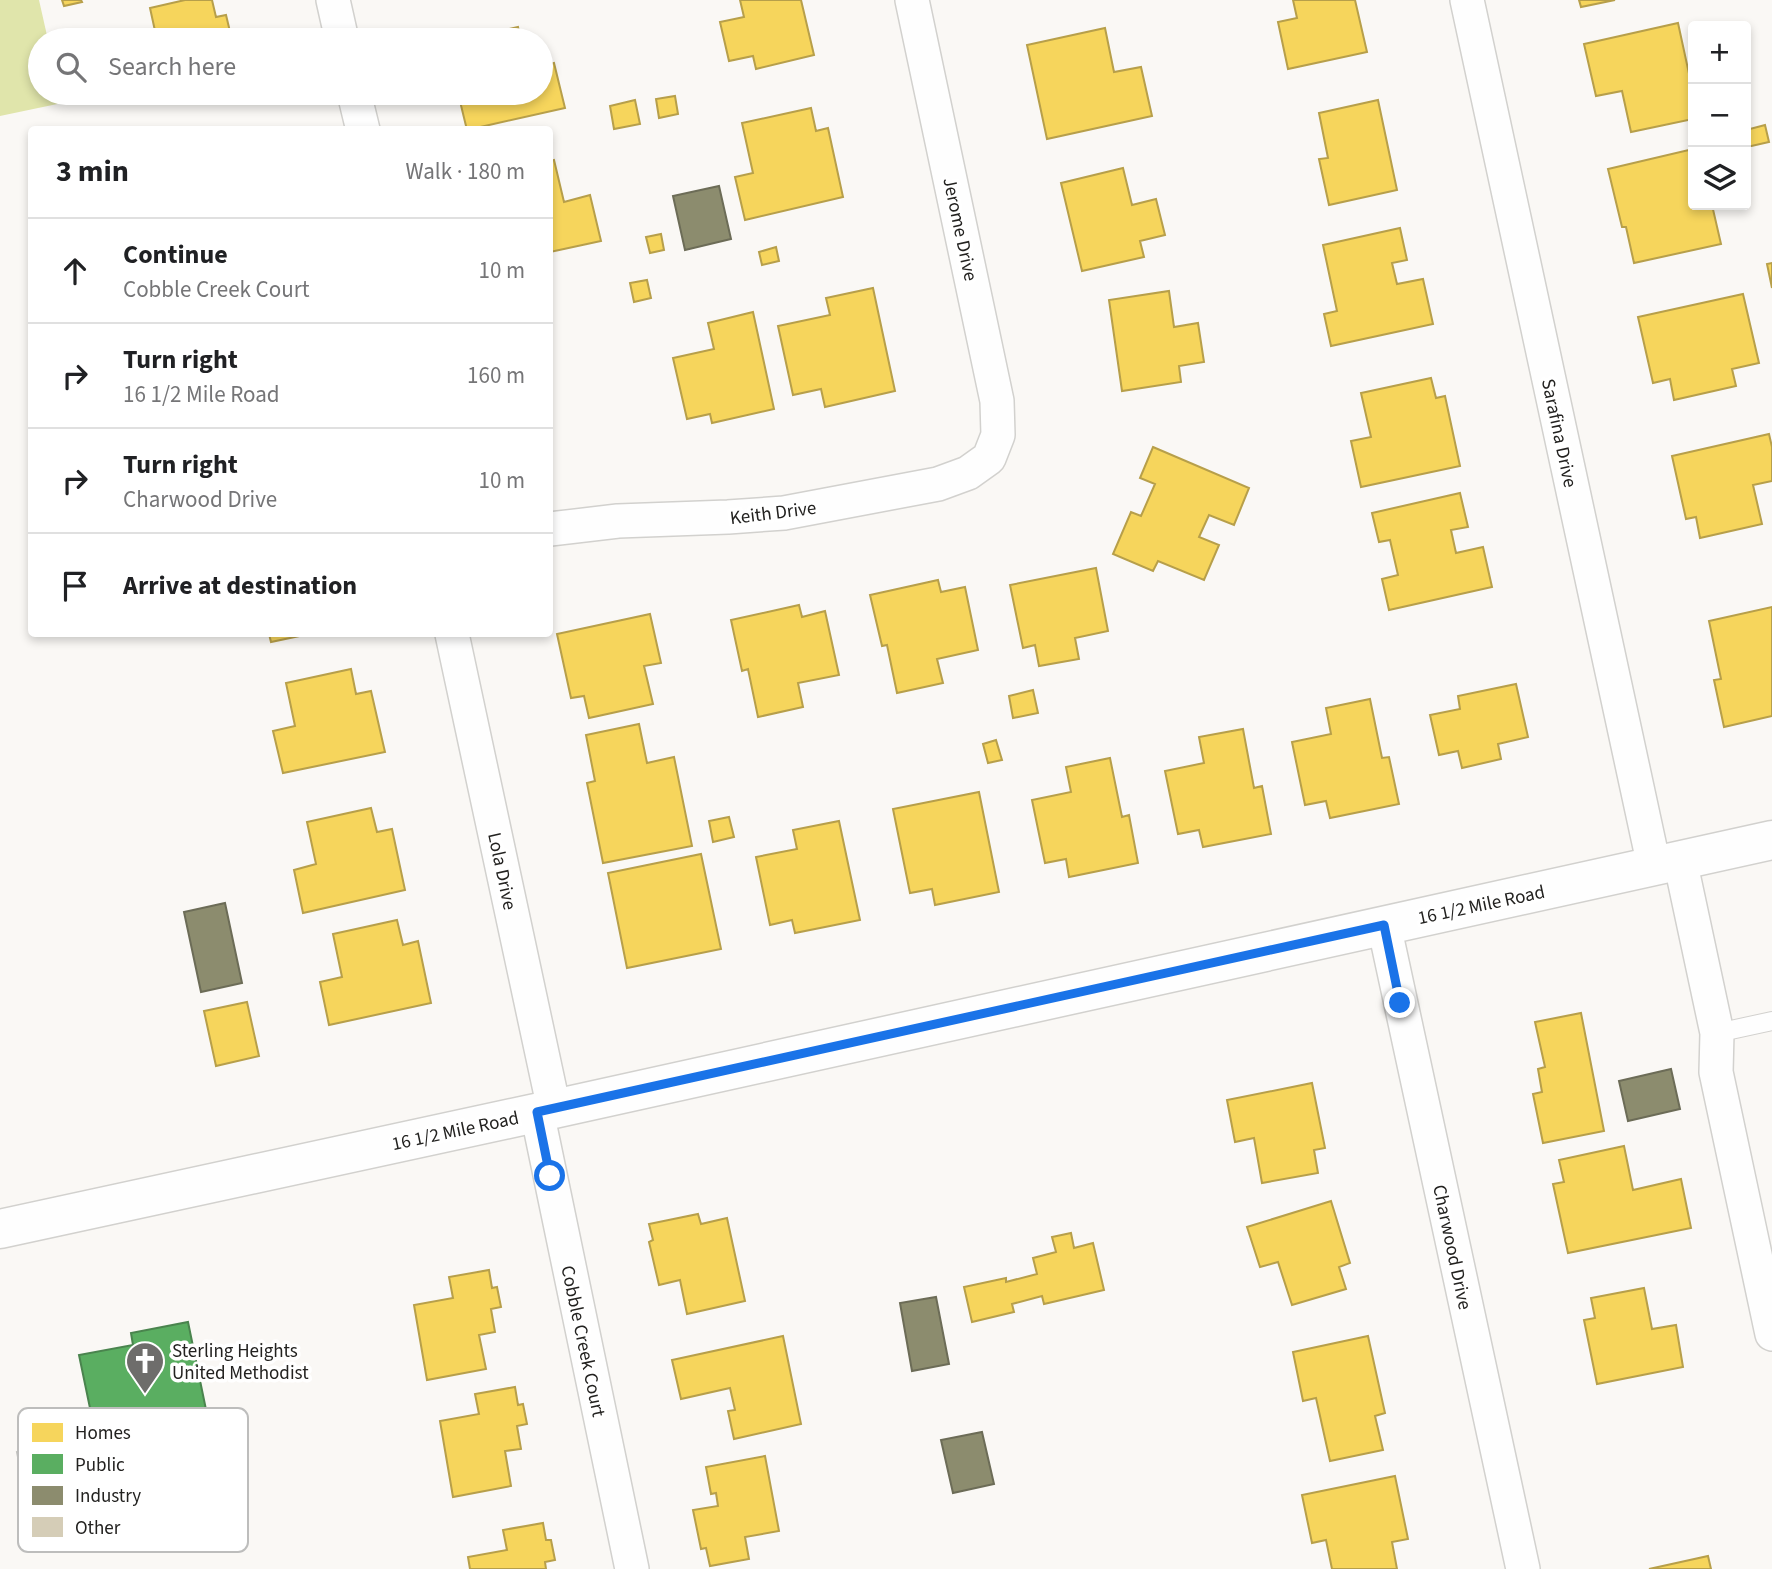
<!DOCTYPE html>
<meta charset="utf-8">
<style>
body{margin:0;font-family:"Source Sans 3",sans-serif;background:#f2f2f2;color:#202124}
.controls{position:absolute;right:21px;top:21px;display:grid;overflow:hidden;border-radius:7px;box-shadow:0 4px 10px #0003}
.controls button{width:63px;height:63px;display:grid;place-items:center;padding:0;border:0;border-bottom:2px solid #e0e0e0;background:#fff;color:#202124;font:35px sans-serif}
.stop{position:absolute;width:21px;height:21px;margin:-16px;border:5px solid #1a73e8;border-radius:50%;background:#fff}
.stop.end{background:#1a73e8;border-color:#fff;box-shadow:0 2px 7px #0008}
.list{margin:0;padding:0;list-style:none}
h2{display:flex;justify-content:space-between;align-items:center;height:91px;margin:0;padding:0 28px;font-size:30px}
h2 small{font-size:23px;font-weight:400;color:#757577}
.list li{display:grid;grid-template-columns:46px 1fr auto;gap:21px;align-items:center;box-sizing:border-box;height:105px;padding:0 28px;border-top:2px solid #e0e0e0}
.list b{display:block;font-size:26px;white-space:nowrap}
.list p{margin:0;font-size:23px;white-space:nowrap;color:#757577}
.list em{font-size:23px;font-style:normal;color:#757577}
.icon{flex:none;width:38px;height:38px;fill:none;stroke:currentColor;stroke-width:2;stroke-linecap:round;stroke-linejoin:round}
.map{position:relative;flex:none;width:1772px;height:1569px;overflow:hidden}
.search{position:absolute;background:#fff;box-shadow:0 4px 10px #0003;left:28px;top:28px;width:525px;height:77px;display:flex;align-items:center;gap:18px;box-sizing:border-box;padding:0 24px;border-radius:38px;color:#757577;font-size:26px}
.panel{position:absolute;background:#fff;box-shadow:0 4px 10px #0003;left:28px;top:126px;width:525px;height:511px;border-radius:7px}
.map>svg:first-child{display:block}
.green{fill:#e0e5ab}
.homes{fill:#f6d55c;stroke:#b79f4a;stroke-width:2}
.public{fill:#5aae61;stroke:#4a844e;stroke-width:2}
.industry{fill:#8c8c6e;stroke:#6c6c57;stroke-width:2}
.building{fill:#d5cdb7;stroke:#c2c2bf;stroke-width:2}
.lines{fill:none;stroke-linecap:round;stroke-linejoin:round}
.service-casing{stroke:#d2d1ce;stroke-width:20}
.minor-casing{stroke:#d2d1ce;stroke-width:36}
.tertiary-casing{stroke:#d2d1ce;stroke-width:41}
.service{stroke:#fefefe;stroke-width:18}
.minor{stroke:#fefefe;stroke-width:33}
.tertiary{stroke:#fefefe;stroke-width:38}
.route{stroke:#1a73e8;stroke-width:9}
.labels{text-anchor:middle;stroke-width:7;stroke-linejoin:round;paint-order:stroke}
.street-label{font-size:19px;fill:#232220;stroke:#fff}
.poi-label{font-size:19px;fill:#232220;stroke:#fff;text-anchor:start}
.key{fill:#fff;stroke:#bdbdbc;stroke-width:2}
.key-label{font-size:19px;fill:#232220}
</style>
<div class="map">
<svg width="1772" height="1569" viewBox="0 0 1772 1569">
<rect width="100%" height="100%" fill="#faf8f5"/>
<path class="green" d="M0,0H39L48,40H40V93H60L62,103L0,116Z"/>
<path class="homes" d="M62,0H81L82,2L64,6Z
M185,0H212L216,17L226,15L232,40H157L150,8Z
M740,0H801L814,55L756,69L753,56L729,61L720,22L744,17Z
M1293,0H1355L1367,52L1288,69L1278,22L1297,18Z
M1579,0H1615L1581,7Z
M1678,23L1693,92V119L1631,132L1622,91L1596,96L1584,44Z
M518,27L521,40H462Z
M1105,28L1114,72L1141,67L1152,116L1047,139L1027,45Z
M554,63L565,108L467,130L458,93H541V66Z
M142,93H174L144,100Z
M675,96L678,114L659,118L656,99Z
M635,100L640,124L614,129L610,106Z
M1378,100L1397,190L1329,205L1319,159L1328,158L1319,113Z
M811,108L816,131L828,128L843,197L745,220L735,177L753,173L742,123Z
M1765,125L1769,142L1747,147L1746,130Z
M1693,149V205H1712L1721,244L1634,263L1626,227H1622L1608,169Z
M554,160L564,202L590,195L601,241L550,252V161Z
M1123,168L1132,205L1156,199L1165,235L1140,241L1144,257L1082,271L1061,183Z
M1400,228L1407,260L1392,263L1397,284L1423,279L1433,324L1331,346L1324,314L1337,311L1323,245Z
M661,234L664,250L650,253L646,237Z
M776,247L779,261L762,265L759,252Z
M1772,263V288L1767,264Z
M647,280L651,298L634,302L630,283Z
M873,288L895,391L825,407L821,389L793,395L778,326L830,315L826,298Z
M1169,291L1174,327L1198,323L1204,362L1179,366L1181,382L1122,391L1109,300Z
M1743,294L1759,363L1732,369L1736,386L1674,400L1670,379L1653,383L1638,317Z
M753,312L774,409L712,423L710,414L687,419L673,358L714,349L708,323Z
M1431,378L1436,398L1445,396L1460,466L1361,487L1351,441L1371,437L1361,393Z
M1769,434L1772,447V481L1753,485L1762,524L1700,538L1696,517L1686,519L1672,456Z
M1153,447L1249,488L1234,525L1209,515L1199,537L1219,545L1204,580L1158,561L1153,571L1113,554L1131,512L1141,516L1155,484L1140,478Z
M1460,493L1468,527L1451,530L1456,553L1483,547L1492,587L1389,610L1382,579L1398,575L1390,540L1379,542L1372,513Z
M1096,568L1108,631L1075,638L1079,659L1039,666L1035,645L1023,648L1010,585Z
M938,580L941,592L965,587L978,650L937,659L943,683L897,693L887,645L882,646L870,595Z
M799,605L802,617L825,611L839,675L798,683L803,707L758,717L748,669L742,671L731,620Z
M1772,607V716L1724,727L1714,680L1721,679L1709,621Z
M650,614L661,663L644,666L653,704L589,718L584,696L571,698L557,634Z
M269,634H309L271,642Z
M351,669L356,694L371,691L385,752L283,773L273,731L295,726L286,683Z
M1516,684L1528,737L1498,744L1501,759L1462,768L1458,751L1439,755L1430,715L1460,709L1458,696Z
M1033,690L1038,713L1013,718L1009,696Z
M1370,699L1382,758L1389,757L1399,804L1330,818L1326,801L1305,805L1292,742L1331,734L1326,708Z
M639,724L647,763L674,757L692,846L603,863L587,783L595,781L586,735Z
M1243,729L1254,788L1262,786L1271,834L1203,847L1199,830L1178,834L1165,771L1204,763L1199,737Z
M996,740L1002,760L988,763L983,744Z
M1110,758L1122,817L1129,815L1138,863L1069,877L1066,859L1045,863L1032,800L1071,792L1066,767Z
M979,792L999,892L935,905L932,889L910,893L893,809Z
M371,808L377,832L392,829L405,890L303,913L294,870L316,864L307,822Z
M729,817L734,837L713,842L709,821Z
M839,821L860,920L795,933L792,920L770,925L756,857L797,849L793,830Z
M701,854L721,949L627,968L608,873Z
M397,920L403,945L418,941L431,1003L329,1025L320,982L342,977L333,934Z
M247,1002L259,1056L216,1066L204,1011Z
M1581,1013L1604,1131L1543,1143L1533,1094L1542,1092L1538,1069L1545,1067L1535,1022Z
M1312,1083L1325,1148L1314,1150L1318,1173L1262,1183L1254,1138L1235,1142L1227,1100Z
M1624,1146L1633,1190L1681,1179L1691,1228L1568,1253L1553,1184L1564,1182L1559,1160Z
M1331,1201L1350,1263L1339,1267L1346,1289L1292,1305L1278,1262L1260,1267L1247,1227Z
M698,1214L701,1224L727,1218L745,1301L687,1314L680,1280L659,1285L649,1242L653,1240L649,1224Z
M1071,1233L1074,1248L1093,1243L1104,1290L1044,1304L1042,1296L1012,1304L1014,1312L972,1322L964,1287L1006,1278V1282L1037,1274L1033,1258L1056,1252L1052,1237Z
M489,1270L492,1288L497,1287L501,1307L491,1309L495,1332L479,1335L486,1369L427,1380L414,1305L453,1298L449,1277Z
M1644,1288L1652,1329L1676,1325L1683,1367L1597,1384L1584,1320L1595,1318L1591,1298Z
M783,1336L801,1424L734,1439L728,1411L735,1410L730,1388L681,1399L672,1360Z
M1368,1336L1385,1413L1375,1416L1383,1450L1330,1461L1316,1398L1303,1401L1293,1352Z
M515,1387L518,1405L523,1404L527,1424L517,1426L521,1449L505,1451L511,1486L453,1497L440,1421L479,1414L475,1394Z
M765,1456L779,1531L745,1537L749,1559L710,1566L706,1548L701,1549L693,1510L718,1506L716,1493L711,1494L706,1467Z
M1395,1476L1408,1539L1392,1542L1397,1569H1332L1326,1540L1312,1543L1302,1495Z
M543,1523L546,1540H551L555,1560L545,1562L546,1569H470L468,1557L507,1550L503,1530Z
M1708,1556L1711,1569H1649Z"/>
<path class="public" d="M188,1322L211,1434L143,1448L158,1527L106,1538L94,1478L83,1481L75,1441L96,1437L79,1355L133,1345L131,1333Z"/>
<path class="industry" d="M719,186L731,239L685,250L673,196Z
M225,903L242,983L201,992L184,912Z
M1671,1069L1680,1109L1628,1121L1619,1081Z
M936,1297L949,1364L912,1371L900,1303Z
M982,1432L994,1484L953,1493L941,1440Z"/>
<path class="building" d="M75,1441L83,1481L25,1492L17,1452Z"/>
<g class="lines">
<defs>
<path id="service" d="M1717,1033L1772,1021"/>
<path id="minor" d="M333,0L342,40
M1467,0L1654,866
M354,93L363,130
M550,529L618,521L728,517L784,513L938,484L968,473L989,458L998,435L997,401L912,0
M452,634L554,1109
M1680,860L1717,1033L1716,1072L1772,1334
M1384,925L1523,1569
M537,1112L632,1569"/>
<path id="tertiary" d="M0,1229L554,1109L1772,840"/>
</defs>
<use href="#service" class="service-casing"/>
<use href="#minor" class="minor-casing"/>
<use href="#tertiary" class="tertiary-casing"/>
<use href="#service" class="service"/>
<use href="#minor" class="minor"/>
<use href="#tertiary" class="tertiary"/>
</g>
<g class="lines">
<path class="route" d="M550,1176L537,1112L1384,925L1400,1003"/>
</g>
<defs>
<symbol id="church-pin" viewBox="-11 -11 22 30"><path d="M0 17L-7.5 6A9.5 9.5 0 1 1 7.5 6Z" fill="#6e6d6b" stroke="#fff"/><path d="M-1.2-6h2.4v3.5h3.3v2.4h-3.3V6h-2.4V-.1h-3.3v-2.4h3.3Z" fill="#fff"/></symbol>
</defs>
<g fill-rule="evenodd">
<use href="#church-pin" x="123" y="1339" width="44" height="60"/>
</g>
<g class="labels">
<g class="street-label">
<text transform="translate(961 229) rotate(78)" y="7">Jerome Drive</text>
<text transform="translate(1560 433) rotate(78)" y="7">Sarafina Drive</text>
<text transform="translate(773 512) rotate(-7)" y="7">Keith Drive</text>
<text transform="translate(503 871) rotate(78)" y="7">Lola Drive</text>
<text transform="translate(1481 904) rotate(-12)" y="7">16 1/2 Mile Road</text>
<text transform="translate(455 1130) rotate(-12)" y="7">16 1/2 Mile Road</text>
<text transform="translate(1453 1247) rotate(78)" y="7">Charwood Drive</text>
<text transform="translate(584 1341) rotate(78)" y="7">Cobble Creek Court</text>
</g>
<g class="poi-label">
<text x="172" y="1357">Sterling Heights<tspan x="172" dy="22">United Methodist</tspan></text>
</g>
</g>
<rect x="18" y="1408" width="230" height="144" rx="10" class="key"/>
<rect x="32" y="1423" width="31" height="19" fill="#f6d55c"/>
<rect x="32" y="1454" width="31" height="20" fill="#5aae61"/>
<rect x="32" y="1486" width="31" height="19" fill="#8c8c6e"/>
<rect x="32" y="1517" width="31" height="20" fill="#d5cdb7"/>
<g class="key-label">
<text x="75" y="1439">Homes</text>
<text x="75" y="1471">Public</text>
<text x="75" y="1502">Industry</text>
<text x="75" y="1534">Other</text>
</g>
</svg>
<div class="controls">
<button>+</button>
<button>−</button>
<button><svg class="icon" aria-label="layers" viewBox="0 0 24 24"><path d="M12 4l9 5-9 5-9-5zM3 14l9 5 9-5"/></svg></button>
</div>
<div class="stop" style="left:550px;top:1176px"></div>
<div class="stop end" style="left:1400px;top:1003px"></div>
<div class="search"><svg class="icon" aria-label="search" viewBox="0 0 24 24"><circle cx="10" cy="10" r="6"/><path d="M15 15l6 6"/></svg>Search here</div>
<section class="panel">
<h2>3 min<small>Walk · 180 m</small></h2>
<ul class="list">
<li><svg class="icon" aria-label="ahead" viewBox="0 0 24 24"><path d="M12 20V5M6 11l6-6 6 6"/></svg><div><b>Continue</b><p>Cobble Creek Court</p></div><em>10 m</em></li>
<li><svg class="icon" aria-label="right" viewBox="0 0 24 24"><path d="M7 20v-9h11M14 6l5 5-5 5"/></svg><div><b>Turn right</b><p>16 1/2 Mile Road</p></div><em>160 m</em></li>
<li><svg class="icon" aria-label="right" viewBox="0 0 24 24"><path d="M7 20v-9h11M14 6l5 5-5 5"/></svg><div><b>Turn right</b><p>Charwood Drive</p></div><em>10 m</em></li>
<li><svg class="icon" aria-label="arrive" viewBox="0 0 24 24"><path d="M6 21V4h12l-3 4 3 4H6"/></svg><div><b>Arrive at destination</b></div></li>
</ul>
</section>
</div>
